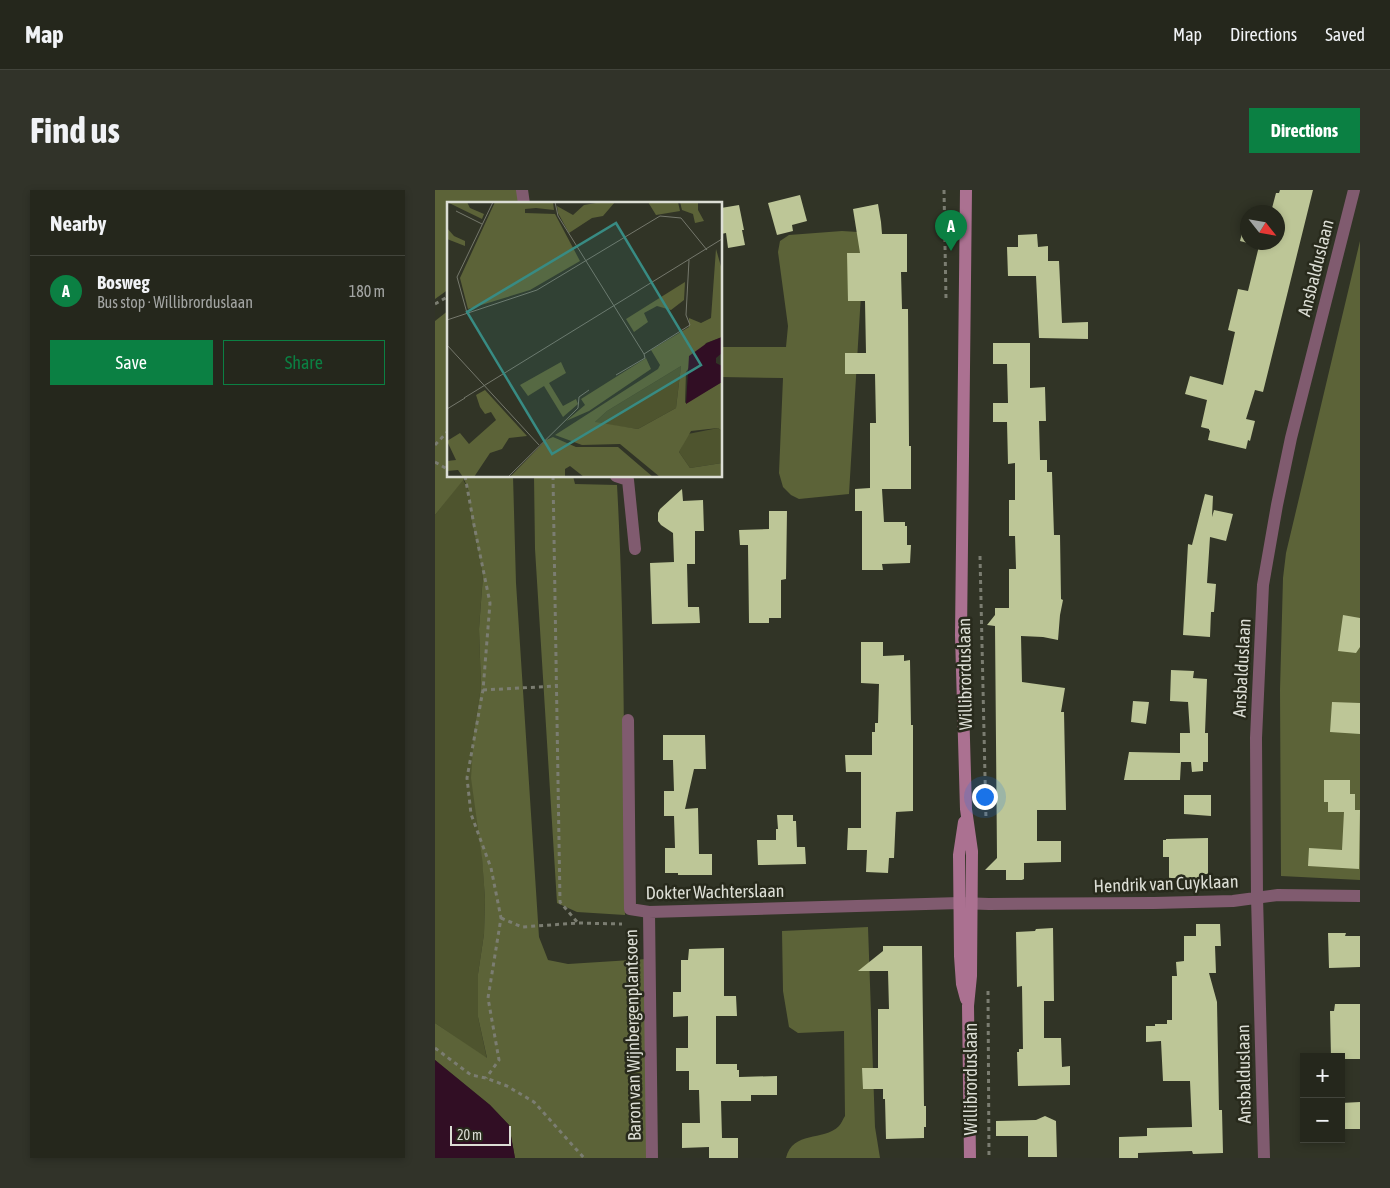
<!DOCTYPE html>
<meta charset="utf-8">
<style>
body{margin:0;font-family:"Asap Condensed",sans-serif;background:#313329;color:#f1f3f6}
.controls{position:absolute;right:15px;bottom:15px;display:grid;overflow:hidden;border-radius:0px;box-shadow:0 2px 8px #0003}
.controls button{width:45px;height:45px;display:grid;place-items:center;padding:0;border:0;border-bottom:1px solid #42443b;background:#25271c;color:#f1f3f6;font:25px sans-serif}
.compass{position:absolute;left:805px;top:15px;width:45px;height:45px;border-radius:50%;background:#25271c;box-shadow:0 2px 8px #0003;rotate:121deg}
.scale{position:absolute;left:15px;bottom:12px;width:61px;box-sizing:border-box;padding-left:5px;border:2px solid #dcded5;border-top:0;font-size:14px;line-height:18px;white-space:nowrap;color:#dcded5;-webkit-text-stroke:4px #282a1c;paint-order:stroke}
.you{position:absolute;left:549px;top:606px;width:18px;height:18px;margin:-12px;border:4px solid #fff;border-radius:50%;background:#1a73e8;box-shadow:0 0 0 8px #1a73e833}
.badge{display:grid;place-items:center;width:32px;height:32px;border-radius:50%;background:#0b8043;color:#fff;font-size:16px;font-weight:700}
.pin{position:absolute;translate:-50% -41px;filter:drop-shadow(0 1px 2px #0008)}
.pin::after{content:'';position:absolute;top:26px;width:18px;height:15px;background:inherit;clip-path:polygon(0 0,100% 0,50% 100%)}
.list{margin:0;padding:0;list-style:none}
h2{display:flex;justify-content:space-between;align-items:center;height:65px;margin:0;padding:0 20px;font-size:21px}
h2 small{font-size:16px;font-weight:400;color:#a3a5a3}
.list li{display:grid;grid-template-columns:32px 1fr auto;gap:15px;align-items:center;box-sizing:border-box;height:70px;padding:0 20px;border-top:1px solid #42443b}
.list b{display:block;font-size:19px;white-space:nowrap}
.list p{margin:0;font-size:16px;white-space:nowrap;color:#a3a5a3}
.list em{font-size:16px;font-style:normal;color:#a3a5a3}
.actions{display:flex;gap:10px;padding:15px 20px}
.actions a{flex:1;padding:11px 0;border:1px solid #0b8043;border-radius:0px;text-align:center;font-size:18px;color:#0b8043}
.actions .main{background:#0b8043;color:#fff}
.map{position:relative;flex:none;width:925px;height:968px;overflow:hidden;border-radius:0px}
header{display:flex;align-items:center;gap:30px;box-sizing:border-box;height:70px;padding:0 25px;background:#25271c;border-bottom:1px solid #42443b}
header strong{font-size:24px}
nav{display:flex;gap:28px;margin-inline-start:auto;font-size:18px}
.intro{display:flex;align-items:center;justify-content:space-between;box-sizing:border-box;height:120px;padding:0 30px}
h1{margin:0;font-size:35px}
.button{padding:12px 22px;border-radius:0px;background:#0b8043;color:#fff;font-size:18px;font-weight:700}
main{display:flex;gap:30px;padding:0 30px}
aside{flex:1;background:#25271c;border-radius:0px;box-shadow:0 2px 8px #0003}
.map>svg:first-child{display:block}
.green{fill:#4e542e}
.forest{fill:#5c6338}
.water{fill:#310e24}
.building{fill:#bdc697}
.lines{fill:none;stroke-linecap:round;stroke-linejoin:round}
.path{stroke:#7b7d71;stroke-width:3;stroke-dasharray:4 4;stroke-linecap:butt}
.minor{stroke:#805b6f;stroke-width:12}
.secondary{stroke:#ab7191;stroke-width:12}
.labels{text-anchor:middle;stroke-width:5;stroke-linejoin:round;paint-order:stroke}
.street-label{font-size:18px;fill:#dcded5;stroke:#282a1c}
.inset-road{fill:none;stroke:#75786c;stroke-width:1}
.view{fill:#388b83;fill-opacity:0.15;stroke:#388b83;stroke-width:2.5}
.inset-edge{fill:none;stroke:#dcded5;stroke-width:2.5}
</style>
<header>
<strong>Map</strong>
<nav><a>Map</a><a>Directions</a><a>Saved</a></nav>
</header>
<div class="intro"><h1>Find us</h1><a class="button">Directions</a></div>
<main>
<aside>
<h2>Nearby<small></small></h2>
<ul class="list">
<li><span class="badge">A</span><div><b>Bosweg</b><p>Bus stop · Willibrorduslaan</p></div><em>180 m</em></li>
</ul>
<div class="actions"><a class="main">Save</a><a>Share</a></div>
</aside>
<div class="map">
<svg width="925" height="968" viewBox="0 0 925 968">
<rect width="100%" height="100%" fill="#313426"/>
<path class="green" d="M28,289L34,302L36,328L48,385L44,439L46,497L39,542L50,709L49,744L43,784V827L52,869L0,833V325Z"/>
<path class="forest" d="M0,0H82L85,14H14V99L0,109Z
M407,41L423,42L429,54L414,304L364,309L356,305L348,297L344,283L348,188L286,187V157H351L353,136L343,62L345,51L354,45Z
M925,51V690L846,686L845,500L848,388L851,363Z
M14,120V286H78L81,393L104,747L113,770L133,774L212,769L213,968H80L74,935L55,915L0,870V833L52,868L43,827V784L49,744L50,709L47,668L36,588L39,542L46,497L44,439L48,385L36,328L34,302L29,289L0,325V131Z
M99,286H138L140,294L182,295C190,438 189,582 190,725L142,722L122,713L100,359Z
M433,737L440,937L445,968H351C358,940 388,952 404,936C406,934 408,929 410,926L409,841L363,843L354,837L348,801L347,741Z"/>
<path class="water" d="M0,870L55,915L74,935L80,968H0Z"/>
<path class="building" d="M845,0H878L828,202L820,200L811,229L820,231L815,251L813,250L811,259L773,250L775,241L774,240V239L766,237L772,210L750,204L755,186L788,195L800,142L793,140L803,99L813,101L824,56L805,51L811,28H812V52H842V22H836L841,3H844Z
M365,5L372,31L357,35L358,41L342,45L333,13Z
M443,14L446,32L447,44H472V82H466L467,119H473L474,253V256H476V299H447L449,332H470V336H472V355H476L475,373L447,374L448,380H427V321H420V299L435,298V233H441L440,184H410V163H431L430,111H413L412,63H425L418,19Z
M304,15L309,40H307L310,55L293,58L291,43L286,44V18Z
M602,44L603,57L613,56V71H624L627,133L653,132V149L604,148L601,86H573L572,57H583V45Z
M558,153H595V198L610,197L611,231H604L605,270H612V282H617L619,345H625L626,409L628,410L625,425L623,450L608,447L586,446L587,492L630,498L626,522H629L631,620H602V651H626V672L589,673V689L587,690H571V680H550L562,668L560,436L552,435L560,425V418H574V379H581L580,346H574V310H580V273L573,274L572,232H558V213H573L572,174H558Z
M247,299L248,311L268,310L269,341H260V374H252L253,417H264L265,433L217,434L215,373L239,372L238,343L226,335L223,331V323L225,319Z
M770,304L778,306L777,327L779,320L798,324L791,351L775,347L772,393L781,394L779,422H776L775,447L748,445L753,354L757,355Z
M334,321H352L351,389L346,390V428H334V433H314L313,355H305L304,340L334,339Z
M908,425L925,428V457L921,463L903,461Z
M426,452H448V466L469,465V471L475,470L476,535H478V621L461,622L459,668H454L453,683L431,682L432,660H412L413,638H426V582H411L410,565H437V542H440V533H443L444,494L426,493Z
M736,480L759,481L758,488L772,489L770,543H773V572H768V581L757,582L756,572H746L745,590H689L694,562L745,563V543H755L753,512L735,511Z
M698,511L714,512L711,534L696,532Z
M897,512L925,513V544L895,542Z
M228,545H270L271,579H259L250,619L263,618L264,664H277V685H243V683H230V658H240L239,626H229V601H239L238,570H228Z
M889,590H915V604H920V620H925L924,679L873,676L874,658L907,660L909,622H893V612H889Z
M749,605H776V626L749,624Z
M342,625H358V631H361L362,657H370L371,674L323,675L322,650H341V639H343Z
M773,648V684H765V688H734V667H728V650H731V649Z
M761,734H785L786,756H780L781,783H774L782,812L784,920H787L788,963L758,964L757,961L703,963V968H684V947L712,946V938L757,937L755,891H728L726,851L711,852V836H720V834H732V830H737V786H742L741,772L749,771V746H761Z
M618,738L619,811H609V848H626L627,877L635,876V895L583,896L582,862H584V859H588L587,796L582,797L581,742L600,741L601,739Z
M893,743H911L910,746H925V777L894,778Z
M448,756H487L489,916H491V937H489V948L451,949L450,909H448V899H428L427,878H443V819H454L453,781H423L448,761Z
M289,758V806H301L302,826H281V874H302V880H304V887L342,886V905H316V911H286L287,948H303V968H274V957L247,958V933H265L264,900H254V881H241V858H253V826L238,827V802H246V770H253L254,759Z
M900,814H925V869H906V867H896L895,821H899Z
M925,912V939H906V913Z
M610,926L621,931L622,967H593V946H561V931L601,930Z"/>
<g class="lines">
<path class="path" d="M509,0L511,109
M0,114L14,106
M0,255L14,240
M0,272L14,280
M30,286L39,335L55,413L48,500L32,588L36,624L56,678L66,728L53,808L64,870L51,888
M118,286L125,712L143,733
M545,366L551,630
M48,500L122,496
M66,728L87,737L143,733L187,734
M553,801L554,968
M0,858L36,885L51,888L72,896L99,912L149,968"/>
<path class="minor" d="M87,0L89,14
M181,286L193,290L200,359
M193,530L195,719L214,722L525,713L554,714L719,713L798,711L843,705L925,706
M214,722L217,968
M829,968L822,707L821,548L828,395L842,315L856,248L919,0"/>
<path class="secondary" d="M531,0L526,445L531,619L537,661L536,786L533,816L535,968
M529,632L524,665L525,766L527,794L531,809"/>
</g>
<g class="labels">
<g class="street-label">
<text transform="translate(881 78) rotate(-76)" y="6">Ansbalduslaan</text>
<text transform="translate(807 478) rotate(-87)" y="6">Ansbalduslaan</text>
<text transform="translate(530 484) rotate(-91)" y="6">Willibrorduslaan</text>
<text transform="translate(731 694) rotate(-2)" y="6">Hendrik van Cuyklaan</text>
<text transform="translate(280 702) rotate(-1)" y="6">Dokter Wachterslaan</text>
<text transform="translate(198 845) rotate(-91)" y="6">Baron van Wijnbergenplantsoen</text>
<text transform="translate(809 884) rotate(-91)" y="6">Ansbalduslaan</text>
<text transform="translate(536 889) rotate(-90)" y="6">Willibrorduslaan</text>
</g>
</g>
<g transform="translate(12 12)">
<rect width="275" height="275" fill="#313426"/>
<path d="M234,164L229,206L191,227L147,221L160,209ZM271,226L275,229V261L243,266L232,250L241,232Z" fill="#4e542e"/>
<path d="M0,0H20L23,6L37,12L35,17ZM48,0H106L107,8L89,6L78,7V11L108,12L133,59L83,88L21,107L13,76ZM155,0H168L156,14L145,16L122,31L111,11L110,4L126,13L137,3ZM201,0H231L233,9L209,13ZM233,0H251V8L257,19L248,21L246,12L235,8ZM0,26L7,34L18,39V44L0,37ZM269,47L275,68V135L259,141L239,170L238,201L275,180V229L271,226L244,229L232,250L243,266L275,261V275H213L173,242L135,243L108,233L211,167L213,163L204,148L242,125V116L254,121L264,116ZM234,164L229,206L191,227L148,220L160,209ZM238,80L237,98L224,108L210,104L197,111L201,120L187,130L179,117ZM199,156L204,167L142,209L119,219L138,203L134,197ZM114,160L119,171L102,181L116,204L129,197L131,202L116,215L97,184L81,194L73,183ZM38,188L80,234L62,236L55,247L43,251L27,275H16L11,268L0,269V259L9,258L0,239L13,231L22,242L49,218L44,210L38,212L33,205L29,193ZM106,235L129,245H171L206,275H137L123,264L118,267V275H63L99,238Z" fill="#5c6338" fill-rule="evenodd"/>
<path d="M275,135V151L269,156V161L275,164V180L239,202L242,154L260,141Z" fill="#310e24"/>
<path class="inset-road" d="M108,0L111,14L197,152M9,9L35,22M20,111L10,75L46,0M0,118L90,88L213,14L234,16L260,48M0,143L92,243M197,152L243,123L239,113L242,58M169,173L198,156L197,152M17,196L275,37M0,207L18,196M61,275L131,206L132,195L142,188"/>
<path class="view" d="M169,21L254,163L105,252L20,110Z"/>
<rect width="275" height="275" class="inset-edge"/>
</g>
</svg>
<div class="controls">
<button>+</button>
<button>−</button>
</div>
<svg class="compass" viewBox="-18 -18 36 36"><path d="M0-13l5 13h-10z" fill="#e53935"/><path d="M0 13l5-13h-10z" fill="#a3a5a3"/></svg>
<div class="scale">20 m</div>
<div class="you"></div>
<div class="pin badge" style="left:516px;top:61px">A</div>
</div>
</main>
